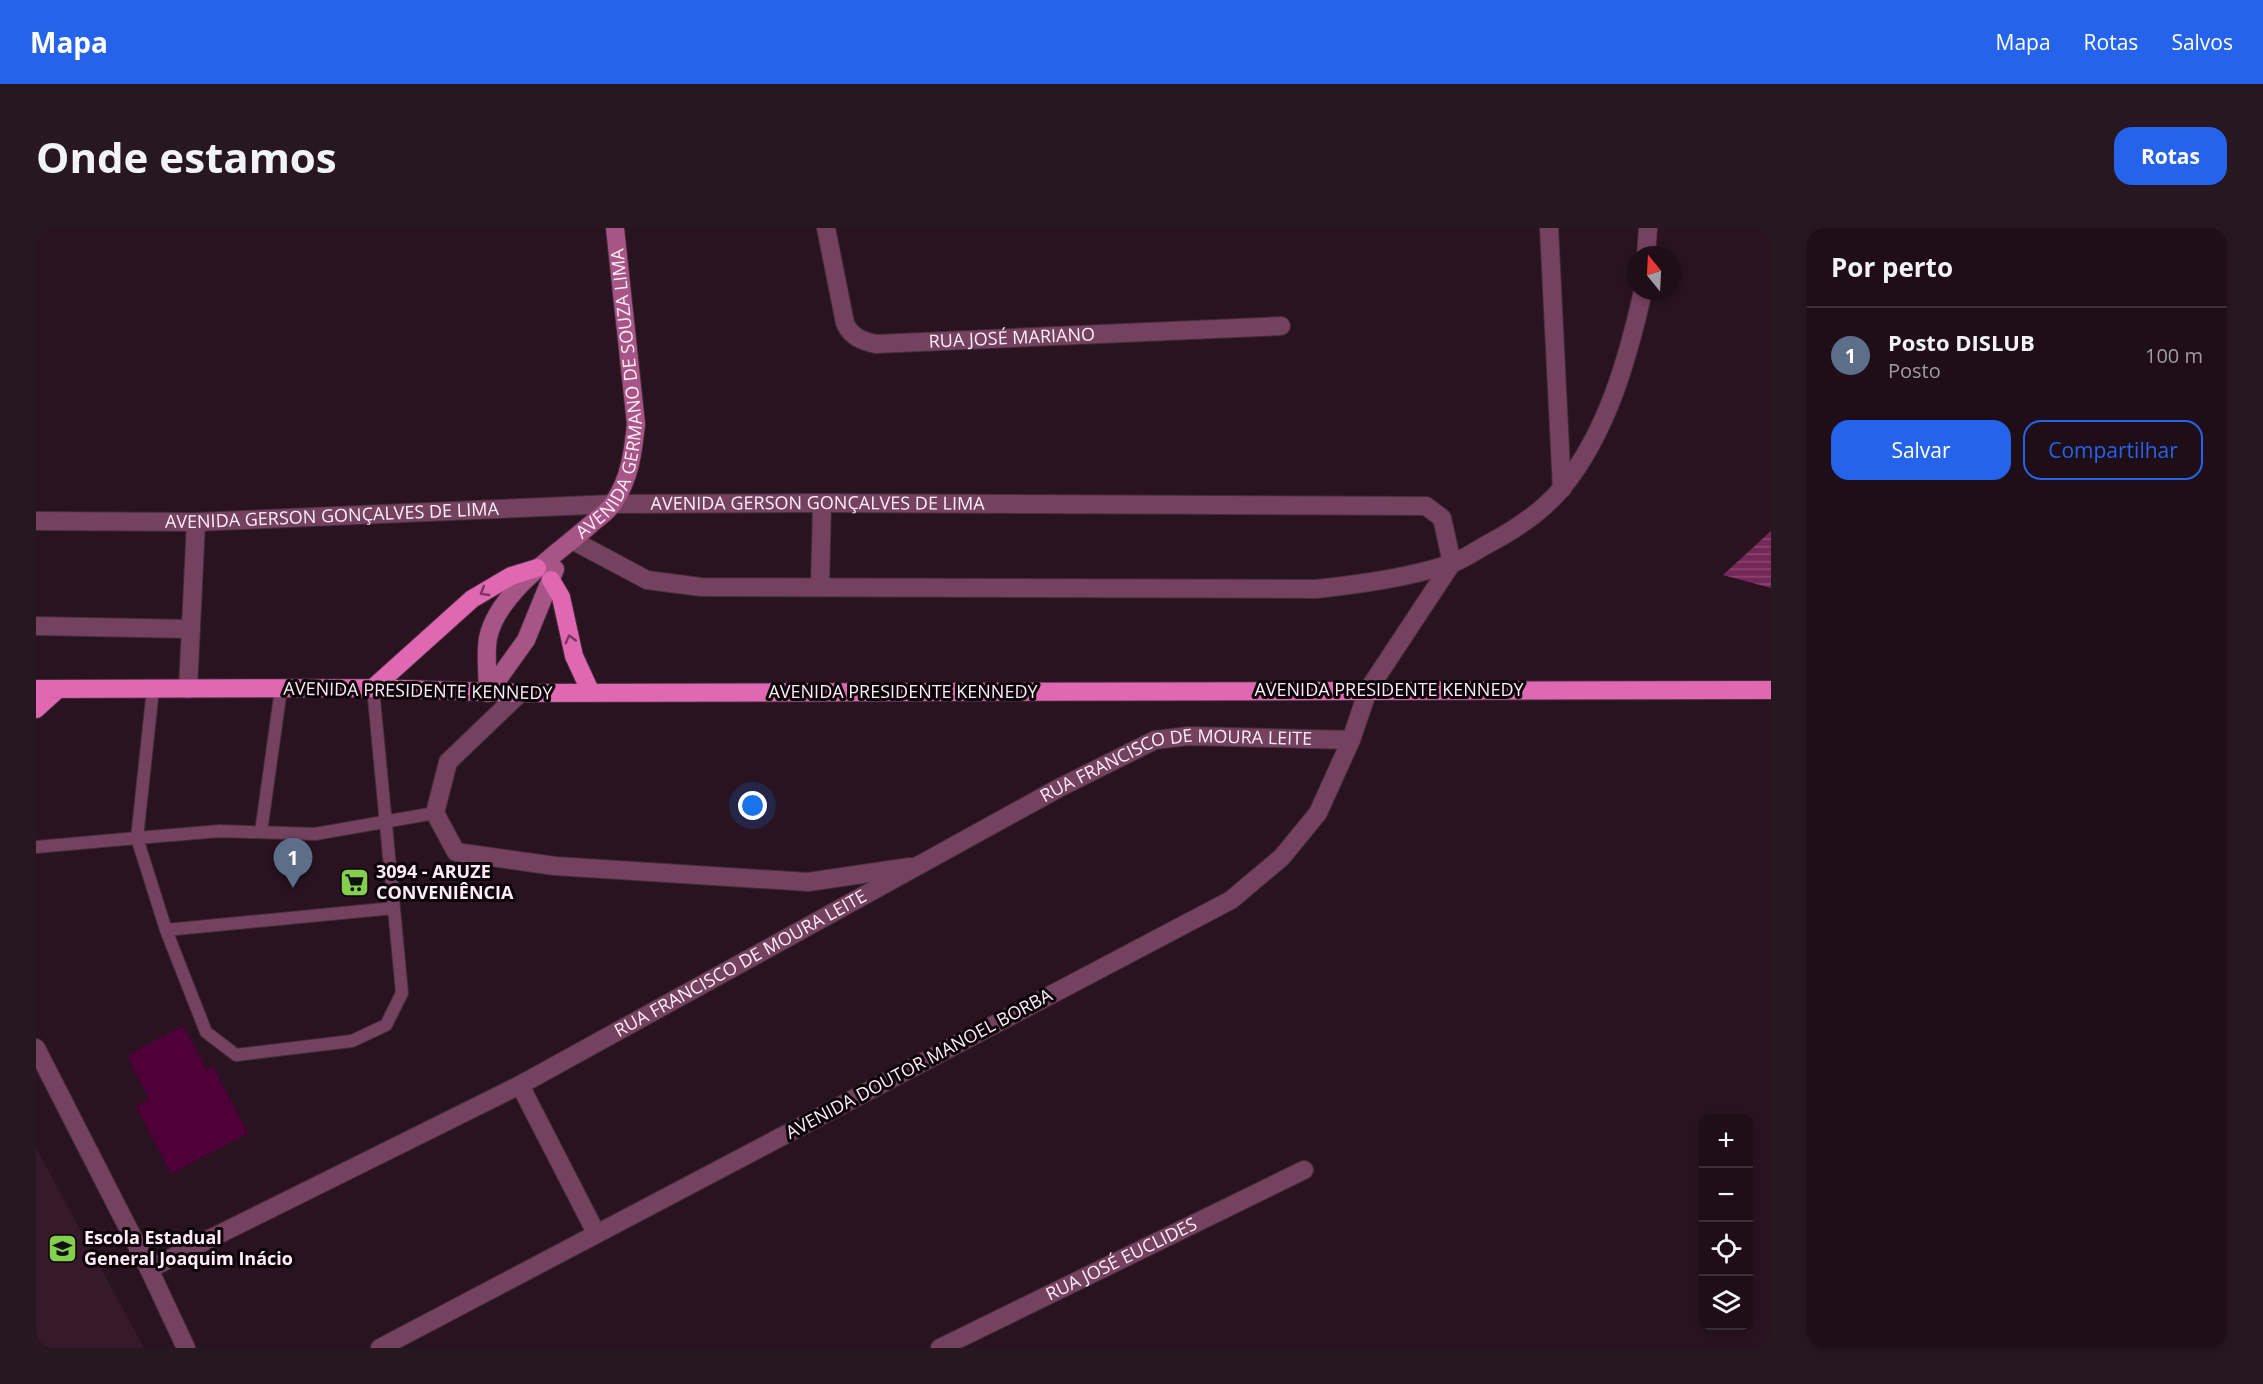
<!DOCTYPE html>
<html lang="pt">
<meta charset="utf-8">
<style>
body{margin:0;font-family:"Open Sans",sans-serif;background:#271721;color:#f1f3f6}
.controls{position:absolute;right:18px;bottom:18px;display:grid;overflow:hidden;border-radius:12px;box-shadow:0 3px 9px #0003}
.controls button{width:54px;height:54px;display:grid;place-items:center;padding:0;border:0;border-bottom:2px solid #3c2e37;background:#1f0e18;color:#f1f3f6;font:30px sans-serif}
.compass{position:absolute;left:1591px;top:18px;width:54px;height:54px;border-radius:50%;background:#1f0e18;box-shadow:0 3px 9px #0003;rotate:342deg}
.you{position:absolute;left:717px;top:578px;width:21px;height:21px;margin:-15px;border:4px solid #fff;border-radius:50%;background:#1a73e8;box-shadow:0 0 0 9px #1a73e833}
.badge{display:grid;place-items:center;width:39px;height:39px;border-radius:50%;background:#2563eb;color:#fff;font-size:20px;font-weight:700}
.pin{position:absolute;translate:-50% -50px;filter:drop-shadow(0 2px 3px #0008)}
.pin::after{content:'';position:absolute;top:32px;width:21px;height:18px;background:inherit;clip-path:polygon(0 0,100% 0,50% 100%)}
.list{margin:0;padding:0;list-style:none}
h2{display:flex;justify-content:space-between;align-items:center;height:78px;margin:0;padding:0 24px;font-size:26px}
h2 small{font-size:20px;font-weight:400;color:#a19ca2}
.list li{display:grid;grid-template-columns:39px 1fr auto;gap:18px;align-items:center;box-sizing:border-box;height:96px;padding:0 24px;border-top:2px solid #3c2e37}
.list b{display:block;font-size:22px;white-space:nowrap}
.list p{margin:0;font-size:20px;white-space:nowrap;color:#a19ca2}
.list em{font-size:20px;font-style:normal;color:#a19ca2}
.actions{display:flex;gap:12px;padding:18px 24px}
.actions a{flex:1;padding:14px 0;border:2px solid #2563eb;border-radius:18px;text-align:center;font-size:21px;color:#2563eb}
.actions .main{background:#2563eb;color:#fff}
.icon{flex:none;width:33px;height:33px;fill:none;stroke:currentColor;stroke-width:2;stroke-linecap:round;stroke-linejoin:round}
.map{position:relative;flex:none;width:1735px;height:1120px;overflow:hidden;border-radius:18px}
header{display:flex;align-items:center;gap:36px;box-sizing:border-box;height:84px;padding:0 30px;background:#2563eb;color:#fff}
header strong{font-size:28px}
nav{display:flex;gap:33px;margin-inline-start:auto;font-size:21px}
.intro{display:flex;align-items:center;justify-content:space-between;box-sizing:border-box;height:144px;padding:0 36px}
h1{margin:0;font-size:42px}
.button{padding:15px 27px;border-radius:18px;background:#2563eb;color:#fff;font-size:21px;font-weight:700}
main{display:flex;gap:36px;padding:0 36px}
aside{flex:1;background:#1f0e18;border-radius:18px;box-shadow:0 3px 9px #0003}
.map>svg:first-child{display:block}
.built{fill:#361a2b}
.water{fill:url(#water-rules)}
.building{fill:#500039}
.lines{fill:none;stroke-linecap:round;stroke-linejoin:round}
.service-casing{stroke:#432d3a;stroke-width:14}
.minor-casing{stroke:#432d3a;stroke-width:20}
.tertiary-casing{stroke:#432d3a;stroke-width:20}
.secondary-casing{stroke:#432d3a;stroke-width:20}
.trunk-casing{stroke:#432d3a;stroke-width:20}
.service{stroke:#74415f;stroke-width:12}
.minor{stroke:#74415f;stroke-width:18}
.tertiary{stroke:#74415f;stroke-width:18}
.secondary{stroke:#a75486;stroke-width:18}
.trunk{stroke:#e068b2;stroke-width:18}
.oneway{stroke:#76365d}
.labels{text-anchor:middle;stroke-width:6;stroke-linejoin:round;paint-order:stroke}
.street-label{font-size:18px;fill:#feedf6;stroke:#0c0408}
.poi-label{font-size:18px;font-weight:bold;fill:#feedf6;stroke:#0c0408;text-anchor:start}
</style>
<header>
<strong>Mapa</strong>
<nav><a>Mapa</a><a>Rotas</a><a>Salvos</a></nav>
</header>
<div class="intro"><h1>Onde estamos</h1><a class="button">Rotas</a></div>
<main>
<div class="map">
<svg width="1735" height="1120" viewBox="0 0 1735 1120">
<defs>
<pattern id="water-rules" width="6" height="5" patternUnits="userSpaceOnUse" patternTransform="scale(1.5)"><rect width="6" height="5" fill="#752759"/><path d="M0 2.5h6" fill="none" stroke="#8a4771"/></pattern>
</defs>
<rect width="100%" height="100%" fill="#291320"/>
<path class="built" d="M0,920L108,1120H0Z"/>
<path class="water" d="M1735,303V360L1687,347Z"/>
<path class="building" d="M147,797L171,842L177,838L212,905L135,946L100,879L113,872L91,828Z"/>
<g class="lines">
<defs>
<path id="service" d="M117,461L101,610L184,603L279,606L399,585
M225,604L245,461
M0,619L101,610L130,702L170,804L200,827L316,813L350,797L366,765L337,460
M130,702L358,680"/>
<g id="minor">
<path id="s1" d="M790,0L809,95C815,109 826,113 840,116L1245,98"/>
<path d="M1513,0L1526,261"/>
<path d="M1610,27L1612,0"/>
<path id="s2" d="M0,293L160,294L577,276L786,275L1390,278L1406,290L1416,335L1332,462L1315,512L1282,585L1246,629L1195,672L344,1120"/>
<path d="M536,312L611,352L665,359L1280,361C1325,356 1370,350 1414,336C1427,332 1439,323 1450,317C1477,303 1507,283 1526,260C1571,205 1592,130 1607,63"/>
<path d="M784,359L786,275"/>
<path d="M0,398L155,401"/>
<path d="M152,461L160,294"/>
<path d="M484,465L412,534L399,585L420,624L519,638L772,654L874,639"/>
<path d="M484,857L560,1005"/>
<path id="s3" d="M113,1041L484,857L1023,560L1119,512L1152,508L1315,512"/>
<path id="s4" d="M904,1120L1268,942"/>
</g>
<path id="tertiary" d="M0,820L113,1041L150,1120"/>
<g id="secondary">
<path id="s5" d="M452,465C452,448 449,427 452,410C462,363 522,326 555,296C562,290 573,283 578,274C594,250 597,224 600,196L579,0"/>
<path d="M452,465L490,412L519,341"/>
</g>
<path id="trunk" d="M515,352L525,369L538,428L555,465
M337,460L436,371L475,348L501,340
M0,461L337,460L484,465L1735,462
M0,481L22,461"/>
</defs>
<use href="#service" class="service-casing"/>
<use href="#minor" class="minor-casing"/>
<use href="#tertiary" class="tertiary-casing"/>
<use href="#secondary" class="secondary-casing"/>
<use href="#trunk" class="trunk-casing"/>
<use href="#service" class="service"/>
<use href="#minor" class="minor"/>
<use href="#tertiary" class="tertiary"/>
<use href="#secondary" class="secondary"/>
<use href="#trunk" class="trunk"/>
</g>
<defs><path id="oneway-chevron" d="M-2-3.5L2.5 0L-2 3.5" fill="none" stroke-width="1.6" stroke-linecap="round" stroke-linejoin="round" transform="scale(1.5)"/></defs>
<g class="oneway">
<use href="#oneway-chevron" transform="translate(448 364) rotate(149)"/>
<use href="#oneway-chevron" transform="translate(534 411) rotate(-105)"/>
</g>
<defs>
<symbol id="supermarket-square" viewBox="-11 -11 22 22"><rect x="-9" y="-9" width="18" height="18" rx="4" fill="#84cf4d" stroke="#0c0408"/><path d="M-6-5.5h2.5l.6 2H6L4.5 2H-2.5L-4.4-4H-6ZM-1.5 3.2a1.3 1.3 0 1 0 .1 0ZM3 3.2a1.3 1.3 0 1 0 .1 0Z" fill="#111"/></symbol>
<symbol id="school-square" viewBox="-11 -11 22 22"><rect x="-9" y="-9" width="18" height="18" rx="4" fill="#84cf4d" stroke="#0c0408"/><path d="M0-5L7-2L0 1L-7-2ZM-4 1L0 2.5L4 1V4Q0 6-4 4Z" fill="#111"/></symbol>
</defs>
<g fill-rule="evenodd">
<use href="#supermarket-square" x="302" y="638" width="33" height="33"/>
<use href="#school-square" x="10" y="1004" width="33" height="33"/>
</g>
<g class="labels">
<g class="street-label">
<text dy="6" stroke="none"><textPath href="#s1" startOffset="272">RUA JOSÉ MARIANO</textPath></text>
<text dy="6" stroke="none"><textPath href="#s5" startOffset="348">AVENIDA GERMANO DE SOUZA LIMA</textPath></text>
<text dy="6" stroke="none"><textPath href="#s2" startOffset="782">AVENIDA GERSON GONÇALVES DE LIMA</textPath></text>
<text dy="6" stroke="none"><textPath href="#s2" startOffset="296">AVENIDA GERSON GONÇALVES DE LIMA</textPath></text>
<text x="1353" y="468">AVENIDA PRESIDENTE KENNEDY</text>
<text transform="translate(382 463) rotate(1)" y="6">AVENIDA PRESIDENTE KENNEDY</text>
<text x="867" y="470">AVENIDA PRESIDENTE KENNEDY</text>
<text dy="6" stroke="none"><textPath href="#s3" startOffset="1152">RUA FRANCISCO DE MOURA LEITE</textPath></text>
<text dy="6" stroke="none"><textPath href="#s3" startOffset="666">RUA FRANCISCO DE MOURA LEITE</textPath></text>
<text transform="translate(883 836) rotate(-28)" y="6">AVENIDA DOUTOR MANOEL BORBA</text>
<text dy="6" stroke="none"><textPath href="#s4" startOffset="202">RUA JOSÉ EUCLIDES</textPath></text>
</g>
<g class="poi-label">
<text x="340" y="650">3094 - ARUZE<tspan x="340" dy="21">CONVENIÊNCIA</tspan></text>
<text x="48" y="1016">Escola Estadual<tspan x="48" dy="21">General Joaquim Inácio</tspan></text>
</g>
</g>
</svg>
<div class="controls">
<button>+</button>
<button>−</button>
<button><svg class="icon" aria-label="locate" viewBox="0 0 24 24"><circle cx="12" cy="12" r="6"/><path d="M12 2v4M12 18v4M2 12h4M18 12h4"/></svg></button>
<button><svg class="icon" aria-label="layers" viewBox="0 0 24 24"><path d="M12 4l9 5-9 5-9-5zM3 14l9 5 9-5"/></svg></button>
</div>
<svg class="compass" viewBox="-18 -18 36 36"><path d="M0-13l5 13h-10z" fill="#e53935"/><path d="M0 13l5-13h-10z" fill="#a19ca2"/></svg>
<div class="you"></div>
<div class="pin badge" style="left:257px;top:660px;background:#5c6f8a">1</div>
</div>
<aside>
<h2>Por perto<small></small></h2>
<ul class="list">
<li><span class="badge" style="background:#5c6f8a">1</span><div><b>Posto DISLUB</b><p>Posto</p></div><em>100 m</em></li>
</ul>
<div class="actions"><a class="main">Salvar</a><a>Compartilhar</a></div>
</aside>
</main>
